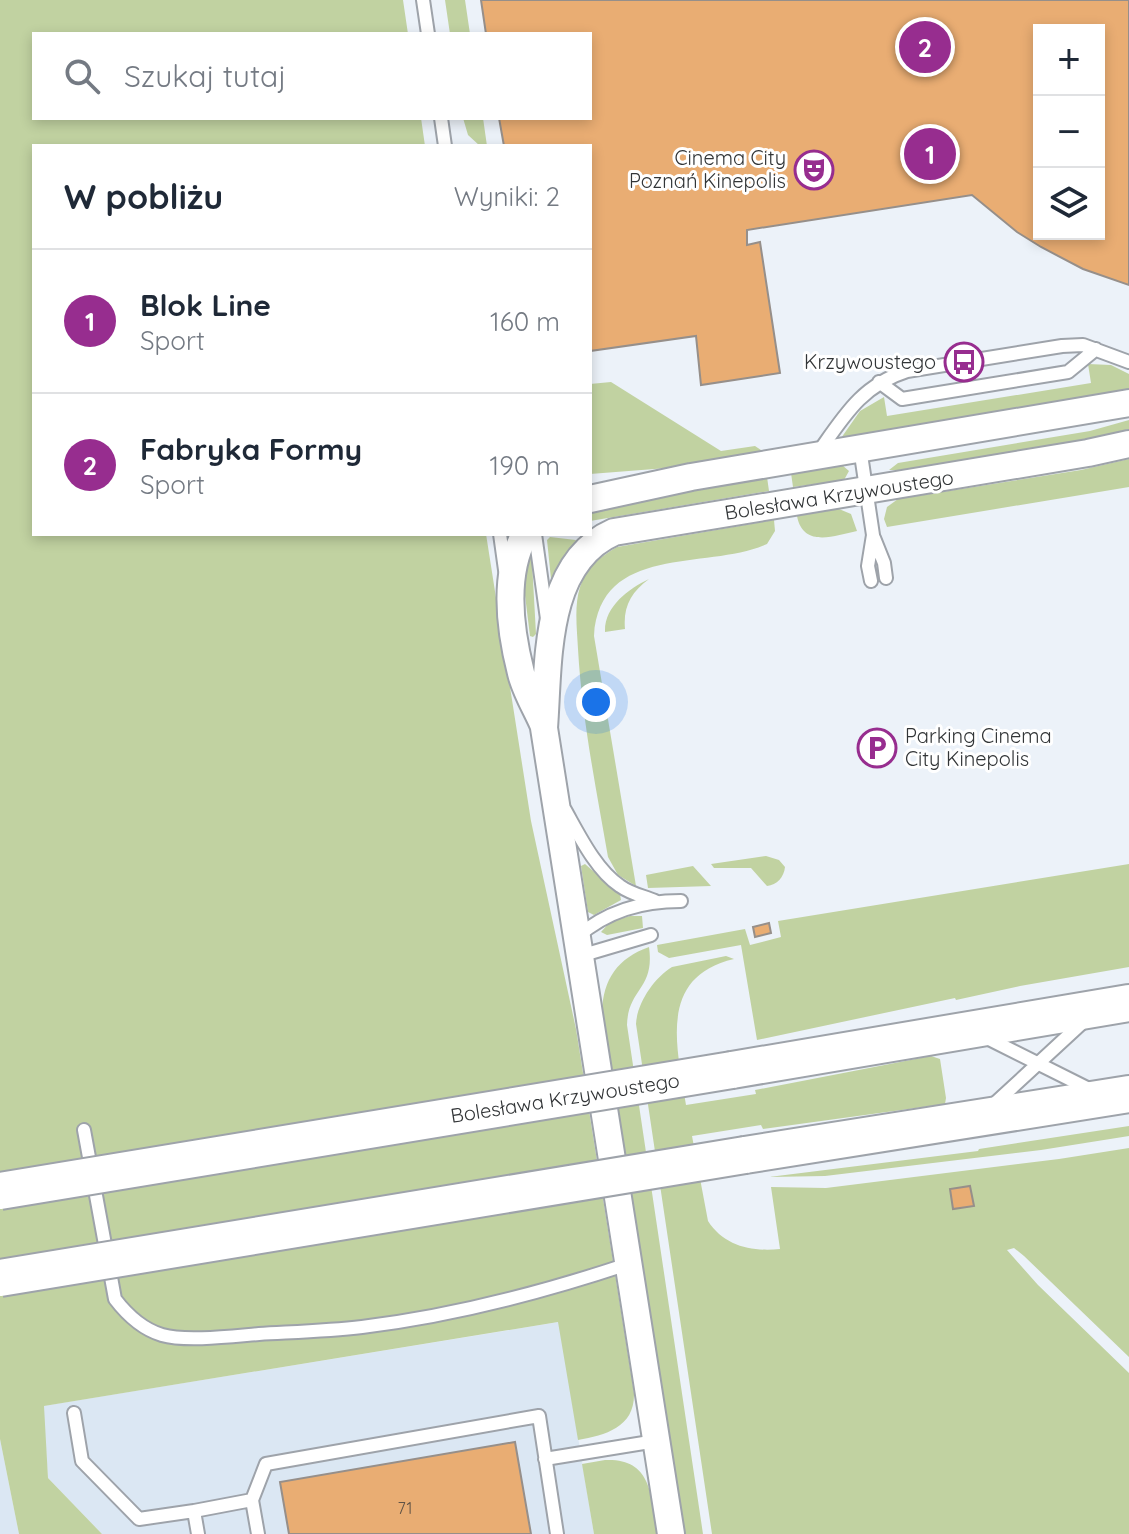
<!DOCTYPE html>
<html lang="pl">
<meta charset="utf-8">
<style>
body{margin:0;font-family:Quicksand,sans-serif;background:#f2f2f3;color:#1f2937}
.controls{position:absolute;right:24px;top:24px;display:grid;overflow:hidden;border-radius:0px;box-shadow:0 4px 12px #0003}
.controls button{width:72px;height:72px;display:grid;place-items:center;padding:0;border:0;border-bottom:2px solid #e0e1e3;background:#fff;color:#1f2937;font:40px sans-serif}
.you{position:absolute;left:596px;top:702px;width:28px;height:28px;margin:-20px;border:6px solid #fff;border-radius:50%;background:#1a73e8;box-shadow:0 0 0 12px #1a73e833}
.badge{display:grid;place-items:center;width:52px;height:52px;border-radius:50%;background:#972d8f;color:#fff;font-size:26px;font-weight:700}
.pin{position:absolute;translate:-50% -50%;border:4px solid #fff;box-shadow:0 2px 8px #0006}
.list{margin:0;padding:0;list-style:none}
h2{display:flex;justify-content:space-between;align-items:center;height:104px;margin:0;padding:0 32px;font-size:34px}
h2 small{font-size:26px;font-weight:400;color:#747a83}
.list li{display:grid;grid-template-columns:52px 1fr auto;gap:24px;align-items:center;box-sizing:border-box;height:144px;padding:0 32px;border-top:2px solid #e0e1e3}
.list b{display:block;font-size:30px;white-space:nowrap}
.list p{margin:0;font-size:26px;white-space:nowrap;color:#747a83}
.list em{font-size:26px;font-style:normal;color:#747a83}
.icon{flex:none;width:44px;height:44px;fill:none;stroke:currentColor;stroke-width:2;stroke-linecap:round;stroke-linejoin:round}
.map{position:relative;flex:none;width:1129px;height:1534px;overflow:hidden}
.search{position:absolute;background:#fff;box-shadow:0 4px 12px #0003;left:32px;top:32px;width:560px;height:88px;display:flex;align-items:center;gap:20px;box-sizing:border-box;padding:0 28px;border-radius:0px;color:#747a83;font-size:30px}
.panel{position:absolute;background:#fff;box-shadow:0 4px 12px #0003;left:32px;top:144px;width:560px;height:392px;border-radius:0px}
.map>svg:first-child{display:block}
.built{fill:#dbe7f3}
.green{fill:#c1d2a1}
.building{fill:#e9ad73;stroke:#968f8a;stroke-width:2;fill-rule:evenodd}
.lines{fill:none;stroke-linecap:round;stroke-linejoin:round}
.service-casing{stroke:#9ea3aa;stroke-width:16}
.minor-casing{stroke:#9ea3aa;stroke-width:30}
.secondary-casing{stroke:#9ea3aa;stroke-width:40}
.service{stroke:#fff;stroke-width:12}
.minor{stroke:#fff;stroke-width:26}
.secondary{stroke:#fff;stroke-width:36}
.secondary-bridge-casing{stroke:#9ea3aa;stroke-width:40;stroke-linecap:butt}
.secondary-bridge{stroke:#fff;stroke-width:36}
.labels{text-anchor:middle;stroke-width:6;stroke-linejoin:round;paint-order:stroke}
.number-label{font-size:16px;fill:#605346}
.poi-label{font-size:20px;fill:#323537;stroke:#fff;text-anchor:end}
.street-label{font-size:20px;fill:#323537;stroke:#fff}
</style>
<div class="map">
<svg width="1129" height="1534" viewBox="0 0 1129 1534">
<rect width="100%" height="100%" fill="#ecf2f9"/>
<path class="built" d="M559,1322L594,1534H102L48,1478L43,1406Z
M0,1439L19,1534H0Z"/>
<path class="green" d="M0,0H403L408,34H34V118H421L425,146H34V534H486L531,821L576,1029L634,1393C635,1427 606,1435 578,1440L558,1322L44,1406L48,1478L102,1534H19L0,1439Z
M445,0H465L470,34H450Z
M463,118H483L487,146H480L468,135Z
M1088,364L1111,365L1129,374V394L839,441L860,411L884,397L887,416L1091,383Z
M611,382L721,451L755,446L764,452L719,464L590,474V384Z
M1129,420V429L1080,441L899,470H889L898,463L1090,431Z
M1129,459V487L887,527L884,519L887,507L898,499L1081,470Z
M842,465L849,471L844,480L793,487L791,473Z
M767,477L769,491L590,521V506Z
M839,509L851,514L857,531C834,536 803,548 797,516Z
M774,520L775,531L767,544C710,571 600,542 594,636L636,886L618,875L608,857C596,788 582,719 578,649C577,629 574,606 580,587C586,568 601,556 617,547Z
M550,537L576,540L551,579L547,540Z
M531,544L536,634L533,637L530,636L522,571Z
M649,579C631,592 623,607 625,629L605,632C604,607 628,589 649,579Z
M766,856L779,860L785,867C784,877 777,885 767,886L751,868H714L711,864Z
M585,864L620,894L621,900L594,915L588,912L581,866Z
M1129,864V967L1020,986L956,1000L955,998L757,1040L741,945L669,958L658,952L657,945L745,929L750,945L781,937L778,921Z
M693,866L711,886L648,888L646,875Z
M630,916H642L643,928L607,935L601,932L610,922Z
M649,947C655,990 628,988 627,1025L703,1534H685L602,1012C603,979 618,958 649,947Z
M726,956L734,959C657,977 677,1048 686,1105L756,1094L755,1090L931,1056L940,1059L946,1098L945,1104L763,1129L761,1125L692,1136L708,1221C724,1246 752,1252 780,1249L771,1187L826,1188L1059,1159L1129,1148V1357L1024,1256L1014,1248L1007,1250L1038,1285L1129,1373V1534H712L636,1024C637,1003 654,978 672,967Z
M1129,1126V1136L1041,1150L825,1176L769,1177L978,1151L979,1149Z
M605,1460C653,1458 651,1497 657,1534H594L582,1464Z"/>
<path class="building" d="M481,0H1129V285L1083,269L1041,247L1017,232L972,195L747,230V245L760,242L780,373L701,385L696,336L590,351V146H504L499,118H590V34H486ZM1039,30H1099V234H1039Z
M769,923L771,933L755,937L753,927Z
M970,1186L974,1206L953,1209L950,1189Z
M515,1442L531,1534H289L280,1482Z"/>
<g class="lines">
<defs>
<path id="service" d="M423,0L428,34
M441,118L445,146
M879,382L902,399L1068,372L1096,349
M860,448L873,535L868,566L871,581
M818,453C844,416 862,385 907,371L1062,346L1083,345L1129,362
M500,534L505,570
M535,534L547,619
M874,538L884,563L886,578
M565,810C579,835 596,870 620,886C631,894 643,896 655,901
M577,937C607,911 641,901 681,901
M580,956L651,935
M985,1037L1093,1091
M991,1107L1083,1022
M84,1130L115,1299C128,1316 142,1329 162,1335C186,1342 234,1336 259,1334C293,1332 328,1331 362,1327C453,1316 541,1293 628,1264
M74,1413L82,1461L139,1519L194,1511
M545,1459L656,1441
M198,1534L194,1511L252,1500
M258,1534L252,1500L266,1464L539,1416L557,1534"/>
<path id="minor" d="M590,499L691,477L1129,403
M525,534C503,574 510,630 521,673C525,690 536,708 543,724
M671,1534L544,728C549,663 543,563 614,532L1088,453L1129,444"/>
<path id="secondary" d="M732,1070L1129,1003
M745,1155L1129,1094"/>
</defs>
<use href="#service" class="service-casing"/>
<use href="#minor" class="minor-casing"/>
<use href="#secondary" class="secondary-casing"/>
<use href="#service" class="service"/>
<use href="#minor" class="minor"/>
<use href="#secondary" class="secondary"/>
<defs>
<path id="secondary-bridge" d="M0,1191L732,1070
M0,1278L745,1155"/>
</defs>
<use href="#secondary-bridge" class="secondary-bridge-casing"/>
<use href="#secondary-bridge" class="secondary-bridge"/>
</g>
<defs>
<symbol id="theatre-ring" viewBox="-11 -11 22 22"><circle r="9.5" fill="#fff" stroke="#972d8f" stroke-width="1.5"/><path d="M-5-5.5Q0-4 5-5.5V0Q5 5 0 6Q-5 5-5 0ZM-3.3-2.5H-1v1.5H-3.3ZM1-2.5H3.3v1.5H1ZM-2.8 1Q0 5.5 2.8 1Z" fill="#972d8f"/></symbol>
<symbol id="bus-ring" viewBox="-11 -11 22 22"><circle r="9.5" fill="#fff" stroke="#972d8f" stroke-width="1.5"/><path d="M-5-6H5V4H4V6H2V4H-2V6H-4V4H-5ZM-3.5-4V0h7V-4ZM-3.5 1.2v1.5H-2V1.2ZM2 1.2v1.5H3.5V1.2Z" fill="#972d8f"/></symbol>
<symbol id="parking-ring" viewBox="-11 -11 22 22"><circle r="9.5" fill="#fff" stroke="#972d8f" stroke-width="1.5"/><path d="M-3.5-5.5H1a3.5 3.5 0 0 1 0 7H-1V5.5H-3.5ZM-1-3.4V-.6H.8a1.4 1.4 0 0 0 0-2.8Z" fill="#972d8f"/></symbol>
</defs>
<g fill-rule="evenodd">
<use href="#theatre-ring" x="792" y="148" width="44" height="44"/>
<use href="#bus-ring" x="942" y="340" width="44" height="44"/>
<use href="#parking-ring" x="855" y="726" width="44" height="44"/>
</g>
<g class="labels">
<g class="number-label">
<text x="405" y="1514">71</text>
</g>
<g class="poi-label">
<text x="786" y="165">Cinema City<tspan x="786" dy="23">Poznań Kinepolis</tspan></text>
<text x="936" y="369">Krzywoustego</text>
<text x="905" y="743" text-anchor="start">Parking Cinema<tspan x="905" dy="23">City Kinepolis</tspan></text>
</g>
<g class="street-label">
<text transform="translate(839 495) rotate(-9)" y="7">Bolesława Krzywoustego</text>
<text transform="translate(565 1098) rotate(-9)" y="7">Bolesława Krzywoustego</text>
</g>
</g>
</svg>
<div class="controls">
<button>+</button>
<button>−</button>
<button><svg class="icon" aria-label="layers" viewBox="0 0 24 24"><path d="M12 4l9 5-9 5-9-5zM3 14l9 5 9-5"/></svg></button>
</div>
<div class="you"></div>
<div class="pin badge" style="left:930px;top:154px">1</div>
<div class="pin badge" style="left:925px;top:47px">2</div>
<div class="search"><svg class="icon" aria-label="search" viewBox="0 0 24 24"><circle cx="10" cy="10" r="6"/><path d="M15 15l6 6"/></svg>Szukaj tutaj</div>
<section class="panel">
<h2>W pobliżu<small>Wyniki: 2</small></h2>
<ul class="list">
<li><span class="badge">1</span><div><b>Blok Line</b><p>Sport</p></div><em>160 m</em></li>
<li><span class="badge">2</span><div><b>Fabryka Formy</b><p>Sport</p></div><em>190 m</em></li>
</ul>
</section>
</div>
